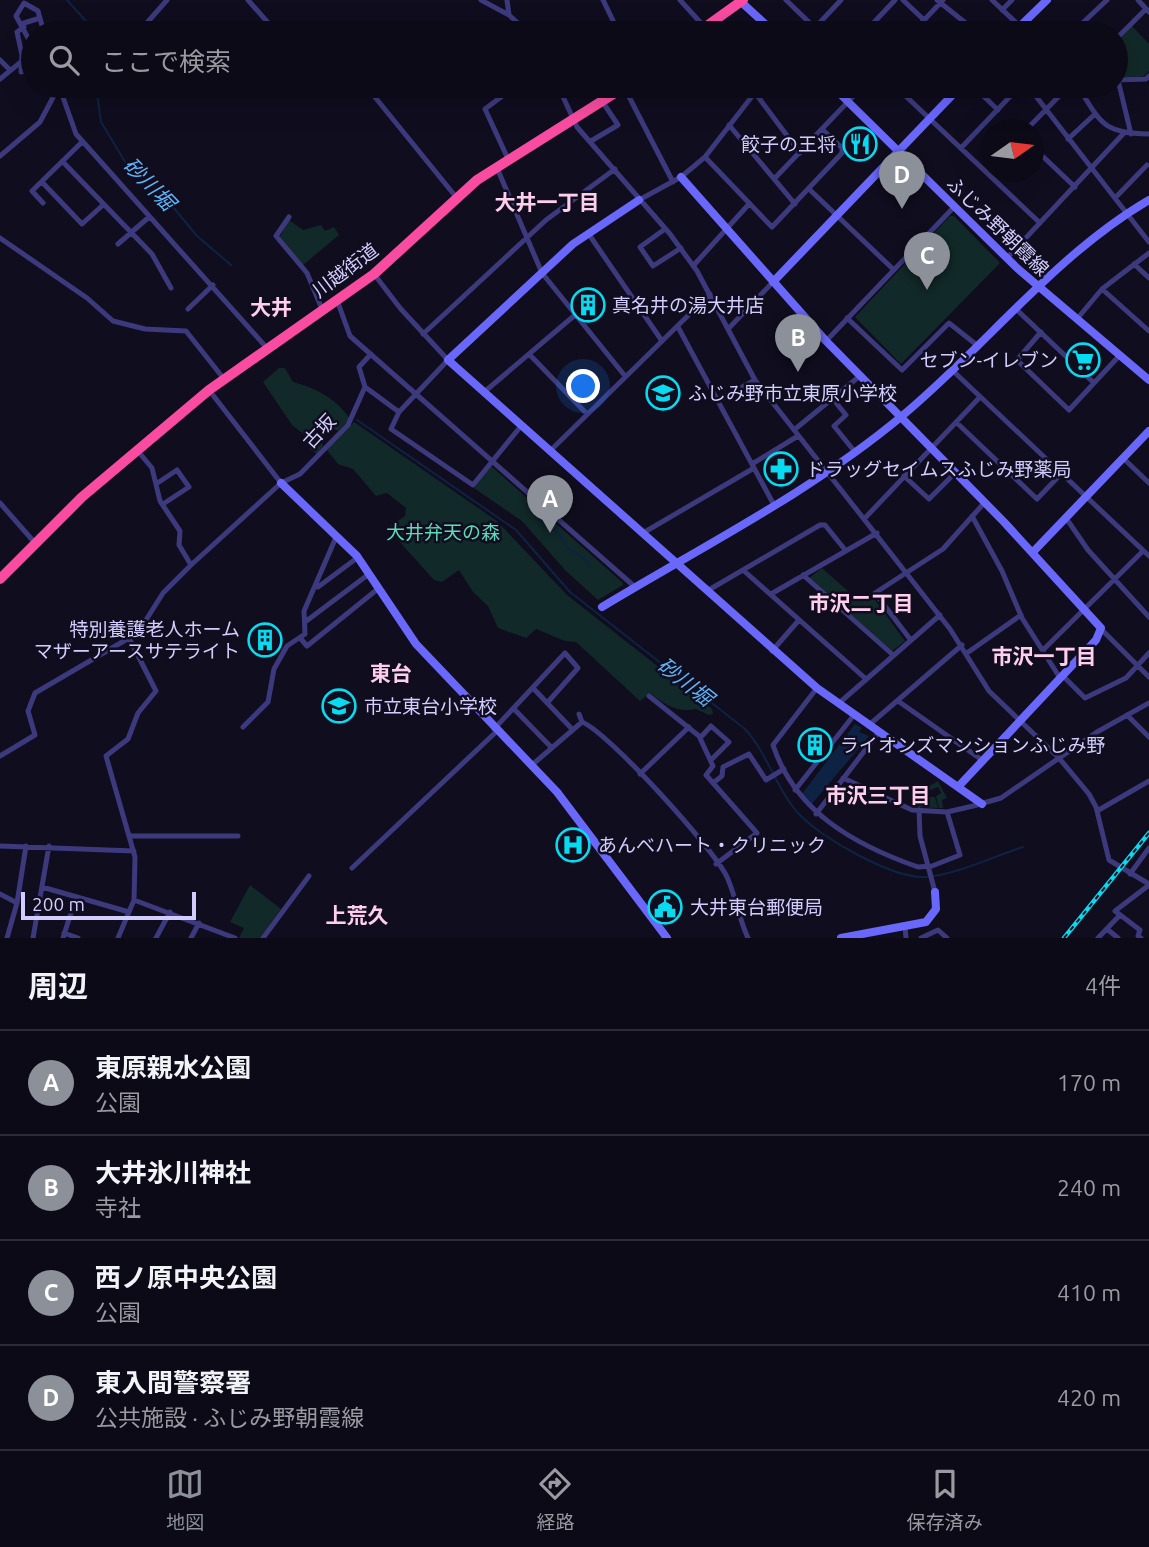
<!DOCTYPE html>
<html lang="ja">
<meta charset="utf-8">
<style>
body{margin:0;font-family:Ubuntu,"Noto Sans JP",sans-serif;background:#1a1824;color:#f1f3f6}
.compass{position:absolute;left:981px;top:119px;width:63px;height:63px;border-radius:50%;background:#0c0a17;box-shadow:0 7px 28px #0002;rotate:76deg}
.scale{position:absolute;left:21px;bottom:18px;width:175px;box-sizing:border-box;padding-left:7px;border:4px solid #d2cdfd;border-top:0;font-size:19px;line-height:24px;white-space:nowrap;color:#d2cdfd;-webkit-text-stroke:5px #100d1f;paint-order:stroke}
.you{position:absolute;left:584px;top:387px;width:24px;height:24px;margin:-18px;border:5px solid #fff;border-radius:50%;background:#1a73e8;box-shadow:0 0 0 10px #1a73e833}
.badge{display:grid;place-items:center;width:46px;height:46px;border-radius:50%;background:#8c9099;color:#fff;font-size:23px;font-weight:700}
.pin{position:absolute;translate:-50% -58px;filter:drop-shadow(0 2px 4px #0008)}
.pin::after{content:'';position:absolute;top:37px;width:24px;height:21px;background:inherit;clip-path:polygon(0 0,100% 0,50% 100%)}
.list{margin:0;padding:0;list-style:none}
h2{display:flex;justify-content:space-between;align-items:center;height:91px;margin:0;padding:0 28px;font-size:30px}
h2 small{font-size:23px;font-weight:400;color:#9a9aa1}
.list li{display:grid;grid-template-columns:46px 1fr auto;gap:21px;align-items:center;box-sizing:border-box;height:105px;padding:0 28px;border-top:2px solid #2c2b36}
.list b{display:block;font-size:26px;white-space:nowrap}
.list p{margin:0;font-size:23px;white-space:nowrap;color:#9a9aa1}
.list em{font-size:23px;font-style:normal;color:#9a9aa1}
.icon{flex:none;width:38px;height:38px;fill:none;stroke:currentColor;stroke-width:2;stroke-linecap:round;stroke-linejoin:round}
.map{position:relative;flex:none;width:1149px;height:938px;overflow:hidden}
.search{position:absolute;background:#0c0a17;box-shadow:0 7px 28px #0002;left:21px;right:21px;top:21px;height:77px;display:flex;align-items:center;gap:18px;box-sizing:border-box;padding:0 24px;border-radius:38px;color:#9a9aa1;font-size:26px}
.sheet{height:511px;background:#0c0a17}
nav{display:flex;justify-content:space-around;align-items:center;box-sizing:border-box;height:98px;border-top:2px solid #2c2b36;background:#0c0a17;font-size:19px;color:#9a9aa1}
nav a{display:grid;justify-items:center;gap:4px}
nav .on{color:#8c9099}
.map>svg:first-child{display:block}
.green{fill:#112928}
.water{fill:#0e2343}
.lines{fill:none;stroke-linecap:round;stroke-linejoin:round}
.stream{stroke:#0e2343;stroke-width:2}
.street{stroke:#3c3a7d;stroke-width:5}
.secondary{stroke:#6a68fa;stroke-width:8}
.highway{stroke:#f94ca1;stroke-width:10}
.rail-casing{stroke:#08daef;stroke-width:4.5}
.rail{stroke:#100d1f;stroke-width:2;stroke-dasharray:5;stroke-linecap:butt}
.labels{text-anchor:middle;stroke-width:5;stroke-linejoin:round;paint-order:stroke}
.poi-label{font-size:19px;fill:#d2cdfd;stroke:#100d1f;text-anchor:start}
.street-label{font-size:19px;fill:#d2cdfd;stroke:#100d1f}
.park-label{font-size:19px;fill:#5cdab9;stroke:#100d1f}
.water-label{font-size:21px;font-style:italic;fill:#5fb4fa;stroke:#100d1f}
.neighbourhood-label{font-size:21px;font-weight:bold;fill:#fdcfed;stroke:#100d1f}
</style>
<div class="map">
<svg width="1149" height="938" viewBox="0 0 1149 938">
<rect width="100%" height="100%" fill="#100d1f"/>
<path class="green" d="M1132,26L1149,44V71L1144,76L1116,78V43Z
M950,216H954L1000,263L901,364L855,317Z
M289,220L303,230L321,225L325,231L334,227L339,235L303,265L279,238Z
M279,368H285L293,382C316,388 337,399 350,419L338,431L321,421L317,429L323,446L317,454L310,449V439L292,425L263,382Z
M354,422L497,521L567,595L712,709L713,714L709,715L696,709C678,713 665,705 650,693L640,701L576,642L565,641L536,629L526,638L498,628L488,606L473,592L459,570L442,582L434,580L389,530V527L405,516L406,508L387,493L376,496L353,469L338,464L326,449Z
M491,466L622,582L623,585L598,600L565,570L522,521L474,488Z
M822,568L858,600L870,593L905,641L892,651L809,578Z
M938,781L947,798L942,800L943,808H939L936,796L941,793L938,787L926,792L927,797H935L938,808L917,807L925,802L922,790Z
M250,885L281,909L260,938H239L244,928L230,922Z"/>
<path class="water" d="M855,724L862,728L859,732L869,736L811,805L810,801L802,794Z"/>
<g class="lines">
<path class="stream" d="M67,0L85,20L91,33
M96,86L101,122L127,165L164,196L197,236L231,265
M357,420L516,530L570,592L745,729C768,754 776,789 799,814C821,838 893,879 926,877C958,874 992,857 1023,847
M538,520L545,521L561,536L566,547L585,559L590,567"/>
<path class="street" d="M248,0L277,33
M481,0L509,15L529,33
M507,0L509,15
M603,0L619,33
M680,0L710,33
M786,0L815,28
M903,0L924,20
M937,0L978,33
M992,0L1027,33
M1138,0L1149,12
M1002,10L1012,0
M21,24L40,18
M24,27L17,32L22,55L21,72L33,69
M132,33L145,25L167,0
M810,33L841,0
M864,33L895,0
M912,33L943,0
M959,33L967,25
M1072,33L1107,0
M1116,39L1146,9
M33,47L16,16L24,3L38,11L44,33
M0,60L10,70
M0,79L22,61
M1116,80L1146,79L1149,76
M1118,80L1131,134
M59,86L76,134L266,347
M366,86L456,197
M516,86H529
M558,86L577,127L670,234L697,271L755,380L950,629L989,691L1059,758L1089,794L1096,807L1109,860L1149,884
M750,86L800,153
M895,86L1040,223
M973,86L998,110
M1028,86L1149,242
M1078,86C1101,124 1103,133 1149,134
M624,87L673,182
M729,125L795,204
M1026,130L1069,86
M1068,139L1095,114
M591,141L618,125L602,101
M961,148L1020,86
M1034,148L1075,187
M0,156L40,122L58,88
M705,157L772,227L842,153V148L822,129
M508,159L485,109L516,86
M63,162L152,254L171,288
M497,168L542,273L625,376
M774,179L863,86
M42,182L82,224L103,205
M809,189L894,270
M1115,198L1147,165
M639,200L681,177L705,157L760,86
M43,203L32,191L82,142
M289,217L276,236L307,273L322,309
M665,229L640,247L653,266L681,248
M588,233L662,341
M0,238L87,298L113,321L145,329L186,331L224,379
M118,244L149,217
M1007,258L1124,133
M1134,264L1149,278
M693,266L749,204
M374,274L400,308L448,360L399,412L391,429L473,485L521,426
M1102,289L1149,331
M337,300L350,336L635,587
M188,309L213,285
M1016,309L1094,383
M847,318L902,370L949,323L978,346
M1077,319L1102,289L1149,253
M678,327L774,505
M729,328L773,282
M1041,332L1017,360L1069,410L1120,355
M423,334L546,220L615,169
M826,341L954,207
M371,354L359,367L365,387L399,412
M529,354L587,414
M952,370L1149,556
M209,390L281,483
M483,393L575,315
M833,399L846,415L834,426L855,452
M719,400L755,380
M956,422L1037,499L1061,474
M794,430L861,375
M137,450L152,468L160,501L180,531L179,545L191,565
M550,451L710,294
M1123,458L1149,483
M752,464L798,436
M904,476L929,499L956,472
M156,484L177,470L189,487L163,504
M0,503L35,543
M972,516L1002,571L1022,618L1060,678
M865,518L980,397
M1066,518L1088,550L1149,617
M643,533L754,468
M743,570L866,679
M803,575L893,655
M318,587L357,558
M707,591L820,525H825L846,551
M771,594L877,533
M305,622L369,574
M1102,630L1149,677
M301,639L307,646L379,588
M910,639L875,593L943,549L985,502
M1044,649L1143,551
M772,651L799,620
M967,653L1021,615
M1062,675L1085,698L1126,678L1149,653
M533,688L572,729
M817,688L773,745C795,812 855,845 918,867L932,866L960,855L947,812
M649,696L699,736L713,766L706,775L757,833L716,864
M898,701L982,760
M838,704L940,615
M514,709L551,747
M579,714L582,722C608,732 714,849 727,877C736,897 739,919 748,938
M1127,715L1149,737
M869,725L962,645
M243,727L268,702L274,669L287,646L305,634L304,611L337,535
M494,729L565,653L578,668L547,703
M700,738L711,726L729,742L711,760
M0,756L35,735L28,711L35,693L129,638L146,620L163,593L191,565L281,483L300,474L348,425L365,387
M532,765L582,722
M640,774L689,727
M843,778L912,810L947,812L973,806L1001,798L1097,732L1149,703
M713,783L722,776L723,767L749,754L766,780L784,769
M795,790L854,715
M919,810L920,836L935,892
M1097,811L1149,781
M816,814L879,732
M131,836H238
M0,846L134,851
M352,868L497,731
M1130,874L1149,848
M42,887L129,912
M0,894L17,903
M134,900L235,938
M905,926L906,938
M1107,929L1118,938
M64,933L78,938
M7,938L17,903L26,846
M33,938L49,846
M63,938L76,897
M118,938L134,900L135,857L106,756L128,739L138,713L156,691L129,638
M156,938L170,912
M191,938L199,923
M263,938L309,876
M921,938L938,930L947,938
M1098,938L1120,915
M1141,938L1138,936L1140,930L1115,911L1149,885"/>
<path class="secondary" d="M739,0L775,33
M1013,33L1047,0
M832,86L1017,268L1149,380
M681,177L826,341L1004,522L1101,628L1096,640L958,787
M639,200L573,244L448,360L817,688L982,804
M773,282L961,86
M281,483L357,556L416,644L557,792L667,938
M1033,552L1149,431
M602,607C703,546 811,492 902,416C985,347 1055,255 1149,200
M841,938L926,922L936,909L935,892"/>
<path class="highway" d="M697,33L743,0
M0,579L82,497L209,390L374,274L477,180L626,86"/>
<defs>
<path id="rail" d="M1064,938L1149,833"/>
</defs>
<use href="#rail" class="rail-casing"/>
<use href="#rail" class="rail"/>
</g>
<defs>
<symbol id="restaurant-ring" viewBox="-11 -11 22 22"><circle r="9.5" fill="#100d1f" stroke="#08daef" stroke-width="1.5"/><path d="M-5-6h1v4h1v-4h1v4h1v-4h1v5L-1.5 .5V6h-2V.5L-5-1ZM5-6V6H3V1.5H1.5Q1.5-4 5-6Z" fill="#08daef"/></symbol>
<symbol id="building-ring" viewBox="-11 -11 22 22"><circle r="9.5" fill="#100d1f" stroke="#08daef" stroke-width="1.5"/><path d="M-4-6H4V6H1V3H-1V6H-4ZM-2.5-4.3h1.7v1.8h-1.7ZM.8-4.3h1.7v1.8H.8ZM-2.5-1h1.7V.8h-1.7ZM.8-1h1.7V.8H.8Z" fill="#08daef"/></symbol>
<symbol id="supermarket-ring" viewBox="-11 -11 22 22"><circle r="9.5" fill="#100d1f" stroke="#08daef" stroke-width="1.5"/><path d="M-6-5.5h2.5l.6 2H6L4.5 2H-2.5L-4.4-4H-6ZM-1.5 3.2a1.3 1.3 0 1 0 .1 0ZM3 3.2a1.3 1.3 0 1 0 .1 0Z" fill="#08daef"/></symbol>
<symbol id="school-ring" viewBox="-11 -11 22 22"><circle r="9.5" fill="#100d1f" stroke="#08daef" stroke-width="1.5"/><path d="M0-5L7-2L0 1L-7-2ZM-4 1L0 2.5L4 1V4Q0 6-4 4Z" fill="#08daef"/></symbol>
<symbol id="pharmacy-ring" viewBox="-11 -11 22 22"><circle r="9.5" fill="#100d1f" stroke="#08daef" stroke-width="1.5"/><path d="M-2-6h4v4h4v4h-4v4h-4v-4h-4v-4h4Z" fill="#08daef"/></symbol>
<symbol id="hospital-ring" viewBox="-11 -11 22 22"><circle r="9.5" fill="#100d1f" stroke="#08daef" stroke-width="1.5"/><path d="M-5-5h3v3.5h4V-5h3V5h-3V1.5h-4V5h-3Z" fill="#08daef"/></symbol>
<symbol id="civic-ring" viewBox="-11 -11 22 22"><circle r="9.5" fill="#100d1f" stroke="#08daef" stroke-width="1.5"/><path d="M-.6-6.5H3V-4.5H.6V-3L4-1V1h2V6H-6V1h2V-1L-.6-3ZM-1.2 2.5V6h2.4V2.5Z" fill="#08daef"/></symbol>
</defs>
<g fill-rule="evenodd">
<use href="#restaurant-ring" x="841" y="125" width="38" height="38"/>
<use href="#building-ring" x="569" y="286" width="38" height="38"/>
<use href="#supermarket-ring" x="1064" y="341" width="38" height="38"/>
<use href="#school-ring" x="644" y="374" width="38" height="38"/>
<use href="#pharmacy-ring" x="762" y="450" width="38" height="38"/>
<use href="#building-ring" x="246" y="621" width="38" height="38"/>
<use href="#school-ring" x="320" y="687" width="38" height="38"/>
<use href="#building-ring" x="796" y="726" width="38" height="38"/>
<use href="#hospital-ring" x="554" y="826" width="38" height="38"/>
<use href="#civic-ring" x="646" y="888" width="38" height="38"/>
</g>
<g class="labels">
<g class="poi-label">
<text x="836" y="151" text-anchor="end">餃子の王将</text>
<text x="612" y="312">真名井の湯大井店</text>
<text x="1058" y="367" text-anchor="end">セブン-イレブン</text>
<text x="688" y="400">ふじみ野市立東原小学校</text>
<text x="806" y="476">ドラッグセイムスふじみ野薬局</text>
<text x="240" y="636" text-anchor="end">特別養護老人ホーム<tspan x="240" dy="22">マザーアースサテライト</tspan></text>
<text x="364" y="713">市立東台小学校</text>
<text x="840" y="752">ライオンズマンションふじみ野</text>
<text x="598" y="852">あんべハート・クリニック</text>
<text x="690" y="914">大井東台郵便局</text>
</g>
<g class="street-label">
<text transform="translate(998 226) rotate(44)" y="7">ふじみ野朝霞線</text>
<text transform="translate(345 270) rotate(-37)" y="7">川越街道</text>
<text transform="translate(319 431) rotate(-47)" y="7">古坂</text>
</g>
<g class="park-label">
<text x="443" y="539">大井弁天の森</text>
</g>
<g class="water-label">
<text transform="translate(149 184) rotate(46)" y="7">砂川堀</text>
<text transform="translate(685 682) rotate(38)" y="7">砂川堀</text>
</g>
<g class="neighbourhood-label">
<text x="547" y="210">大井一丁目</text>
<text x="271" y="315">大井</text>
<text x="861" y="611">市沢二丁目</text>
<text x="1044" y="664">市沢一丁目</text>
<text x="391" y="681">東台</text>
<text x="878" y="803">市沢三丁目</text>
<text x="357" y="923">上荒久</text>
</g>
</g>
</svg>
<svg class="compass" viewBox="-18 -18 36 36"><path d="M0-13l5 13h-10z" fill="#e53935"/><path d="M0 13l5-13h-10z" fill="#9a9aa1"/></svg>
<div class="scale">200 m</div>
<div class="you"></div>
<div class="pin badge" style="left:550px;top:533px">A</div>
<div class="pin badge" style="left:798px;top:372px">B</div>
<div class="pin badge" style="left:927px;top:290px">C</div>
<div class="pin badge" style="left:902px;top:209px">D</div>
<div class="search"><svg class="icon" aria-label="search" viewBox="0 0 24 24"><circle cx="10" cy="10" r="6"/><path d="M15 15l6 6"/></svg>ここで検索</div>
</div>
<section class="sheet">
<h2>周辺<small>4件</small></h2>
<ul class="list">
<li><span class="badge">A</span><div><b>東原親水公園</b><p>公園</p></div><em>170 m</em></li>
<li><span class="badge">B</span><div><b>大井氷川神社</b><p>寺社</p></div><em>240 m</em></li>
<li><span class="badge">C</span><div><b>西ノ原中央公園</b><p>公園</p></div><em>410 m</em></li>
<li><span class="badge">D</span><div><b>東入間警察署</b><p>公共施設 · ふじみ野朝霞線</p></div><em>420 m</em></li>
</ul>
</section>
<nav>
<a class="on"><svg class="icon" aria-label="map" viewBox="0 0 24 24"><path d="M3 6l6-2 6 2 6-2v14l-6 2-6-2-6 2zM9 4v14M15 6v14"/></svg>地図</a>
<a><svg class="icon" aria-label="directions" viewBox="0 0 24 24"><path d="M12 3l9 9-9 9-9-9zM9 14v-3h6M13 9l2 2-2 2"/></svg>経路</a>
<a><svg class="icon" aria-label="saved" viewBox="0 0 24 24"><path d="M7 4h10v16l-5-4-5 4z"/></svg>保存済み</a>
</nav>
